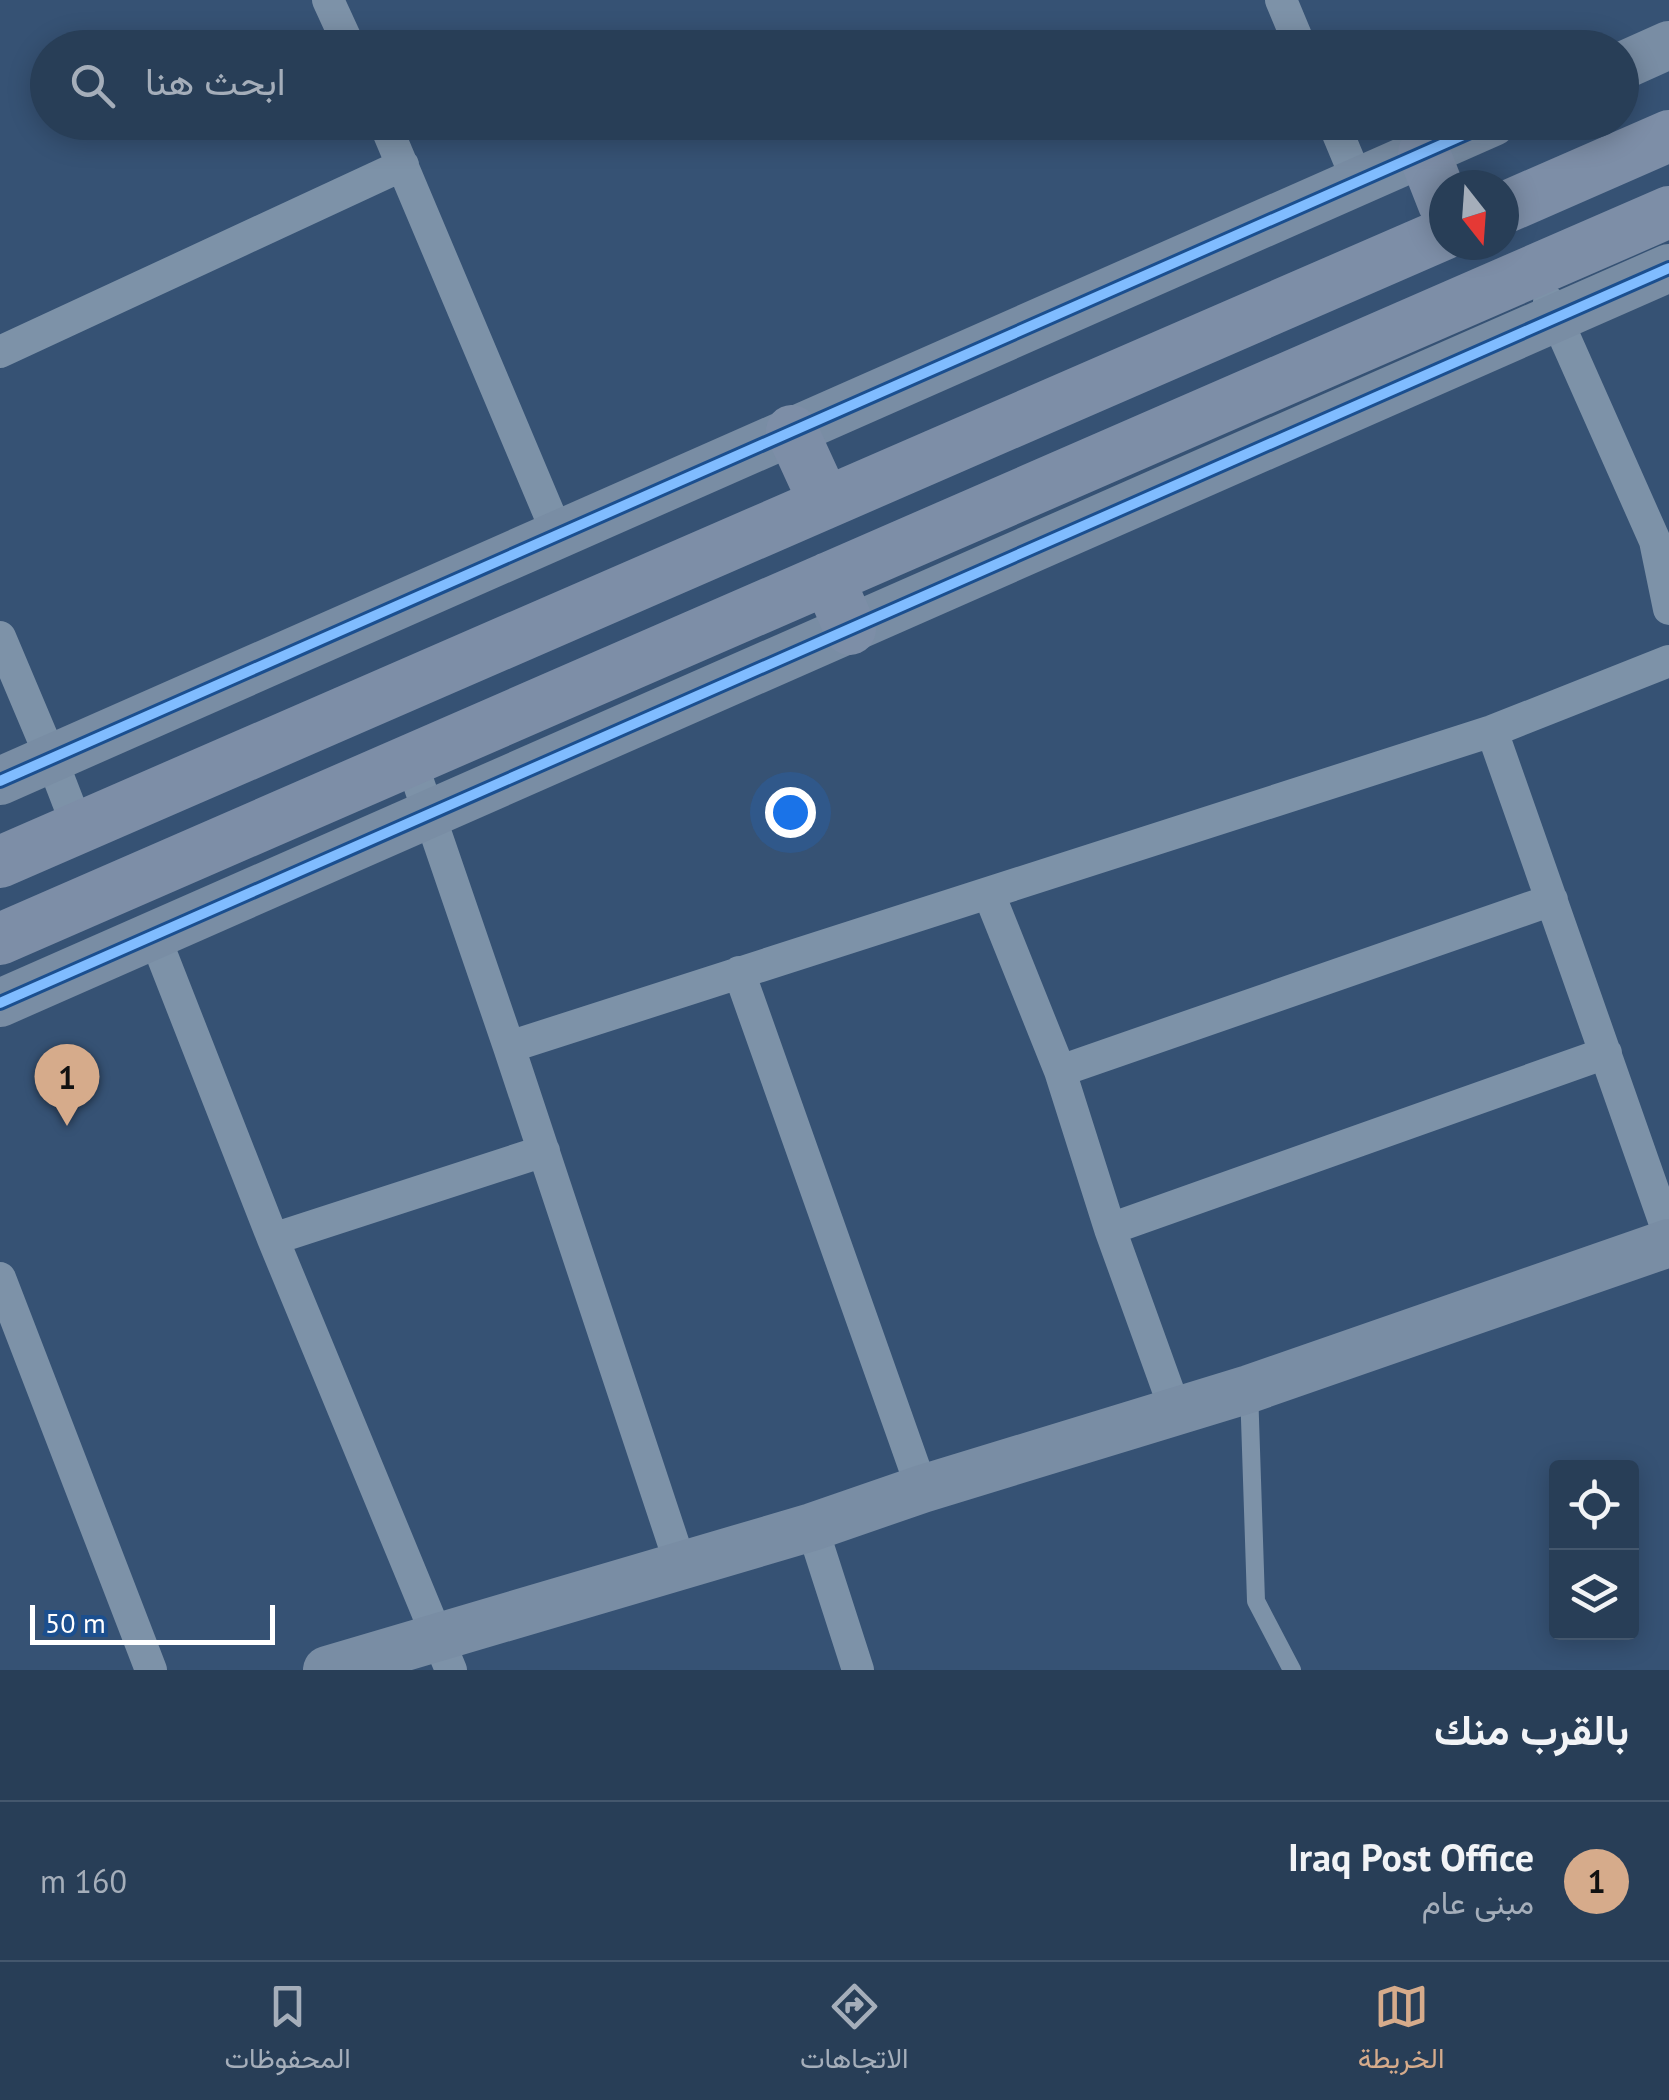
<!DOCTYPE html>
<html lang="ar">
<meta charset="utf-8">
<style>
body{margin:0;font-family:"PT Sans",Vazirmatn,sans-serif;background:#344961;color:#f1f3f6;direction:rtl}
.controls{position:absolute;right:30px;bottom:30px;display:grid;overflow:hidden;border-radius:10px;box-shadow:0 5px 25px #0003}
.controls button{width:90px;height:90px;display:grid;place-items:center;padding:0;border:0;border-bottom:2px solid #44576d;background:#283e57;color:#f1f3f6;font:50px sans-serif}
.compass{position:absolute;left:1429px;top:170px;width:90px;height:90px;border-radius:50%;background:#283e57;box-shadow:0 5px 25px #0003;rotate:163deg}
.scale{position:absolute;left:30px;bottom:25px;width:245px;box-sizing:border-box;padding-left:10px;border:5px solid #fff;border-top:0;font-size:28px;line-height:35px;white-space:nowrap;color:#fff;-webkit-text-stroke:8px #1b4f8f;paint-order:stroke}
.you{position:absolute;left:790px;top:812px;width:35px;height:35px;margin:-25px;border:8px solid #fff;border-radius:50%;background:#1a73e8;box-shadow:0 0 0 15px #1a73e833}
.badge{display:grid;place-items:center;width:65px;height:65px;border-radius:50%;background:#d6ab8b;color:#111;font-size:32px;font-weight:700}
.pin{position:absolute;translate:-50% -82px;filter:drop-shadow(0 2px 5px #0008)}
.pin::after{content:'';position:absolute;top:52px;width:35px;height:30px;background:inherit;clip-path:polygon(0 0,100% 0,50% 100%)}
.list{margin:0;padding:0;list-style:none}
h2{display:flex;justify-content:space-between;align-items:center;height:130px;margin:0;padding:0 40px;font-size:42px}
h2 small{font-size:32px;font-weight:400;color:#a5aeba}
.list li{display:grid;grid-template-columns:65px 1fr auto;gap:30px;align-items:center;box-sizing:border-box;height:160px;padding:0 40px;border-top:2px solid #44576d}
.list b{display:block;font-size:38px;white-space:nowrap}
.list p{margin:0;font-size:32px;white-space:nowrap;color:#a5aeba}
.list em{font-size:32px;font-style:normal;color:#a5aeba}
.icon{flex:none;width:55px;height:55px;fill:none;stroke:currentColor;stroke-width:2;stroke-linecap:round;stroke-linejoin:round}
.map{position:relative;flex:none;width:1669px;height:1670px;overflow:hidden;direction:ltr}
.search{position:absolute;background:#283e57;box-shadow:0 5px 25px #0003;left:30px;right:30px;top:30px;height:110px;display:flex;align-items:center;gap:25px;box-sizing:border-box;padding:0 35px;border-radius:55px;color:#a5aeba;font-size:38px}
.sheet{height:290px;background:#283e57}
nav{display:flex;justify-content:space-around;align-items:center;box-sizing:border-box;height:140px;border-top:2px solid #44576d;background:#283e57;font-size:28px;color:#a5aeba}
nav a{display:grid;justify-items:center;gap:5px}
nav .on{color:#d6ab8b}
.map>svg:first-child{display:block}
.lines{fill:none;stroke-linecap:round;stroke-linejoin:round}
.lane{stroke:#7d92a8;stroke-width:18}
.street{stroke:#7d92a8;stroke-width:32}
.secondary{stroke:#798da4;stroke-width:48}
.primary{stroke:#7d8ea7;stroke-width:52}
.cycleway-casing{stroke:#1b4f8f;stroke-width:16}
.cycleway{stroke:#80bcff;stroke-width:10}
</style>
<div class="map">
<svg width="1669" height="1670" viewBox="0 0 1669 1670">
<rect width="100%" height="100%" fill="#365274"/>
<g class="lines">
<path class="lane" d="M1249,1389L1256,1601L1292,1670"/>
<path class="street" d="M328,0L350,48
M1281,0L1301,48
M384,122L558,535
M1333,122L1358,182
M1549,302L1655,541L1669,609
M0,352L403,165
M0,637L51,758L78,828
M1492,731L1669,1235
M411,761L509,1047L681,1566
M989,894L1060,1071L1110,1229L1176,1412
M154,935L273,1239L451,1670
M739,972L922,1489
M509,1047L1492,731L1669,661
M1060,1071L1552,900
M1110,1229L1606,1053
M273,1239L544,1151
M0,1278L151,1670
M812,1527L858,1670"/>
<path class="secondary" d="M1622,66L1669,45
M0,781L1493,122
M0,1003L1669,268
M327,1670L812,1527L922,1489L1249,1389L1669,1243"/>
<path class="primary" d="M1424,153L1444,204
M1504,208L1669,136
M792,431L825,503
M828,578L850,629
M0,862L1444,234
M0,939L1669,212"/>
<defs>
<path id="cycleway" d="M0,781L1493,122
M0,1003L1669,268"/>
</defs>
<use href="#cycleway" class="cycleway-casing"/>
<use href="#cycleway" class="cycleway"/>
</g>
</svg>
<div class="controls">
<button><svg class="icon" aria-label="locate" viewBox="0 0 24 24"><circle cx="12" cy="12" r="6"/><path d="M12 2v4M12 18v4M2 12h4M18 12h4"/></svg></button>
<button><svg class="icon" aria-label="layers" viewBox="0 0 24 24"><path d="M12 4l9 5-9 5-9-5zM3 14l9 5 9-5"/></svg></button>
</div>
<svg class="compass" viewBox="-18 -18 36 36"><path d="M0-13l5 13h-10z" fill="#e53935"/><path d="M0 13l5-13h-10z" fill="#a5aeba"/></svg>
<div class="scale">50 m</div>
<div class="you"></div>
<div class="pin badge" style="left:67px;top:1126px">1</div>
<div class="search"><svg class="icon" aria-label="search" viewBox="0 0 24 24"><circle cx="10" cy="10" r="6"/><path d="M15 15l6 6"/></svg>ابحث هنا</div>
</div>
<section class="sheet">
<h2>بالقرب منك<small></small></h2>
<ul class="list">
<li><span class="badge">1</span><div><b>Iraq Post Office</b><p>مبنى عام</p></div><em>160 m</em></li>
</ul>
</section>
<nav>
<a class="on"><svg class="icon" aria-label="map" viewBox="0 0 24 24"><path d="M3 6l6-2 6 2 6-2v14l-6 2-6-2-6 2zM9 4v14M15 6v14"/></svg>الخريطة</a>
<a><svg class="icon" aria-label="directions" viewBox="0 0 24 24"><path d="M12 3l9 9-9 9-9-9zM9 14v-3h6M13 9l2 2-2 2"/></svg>الاتجاهات</a>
<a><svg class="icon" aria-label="saved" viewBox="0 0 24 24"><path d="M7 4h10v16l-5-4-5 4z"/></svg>المحفوظات</a>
</nav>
